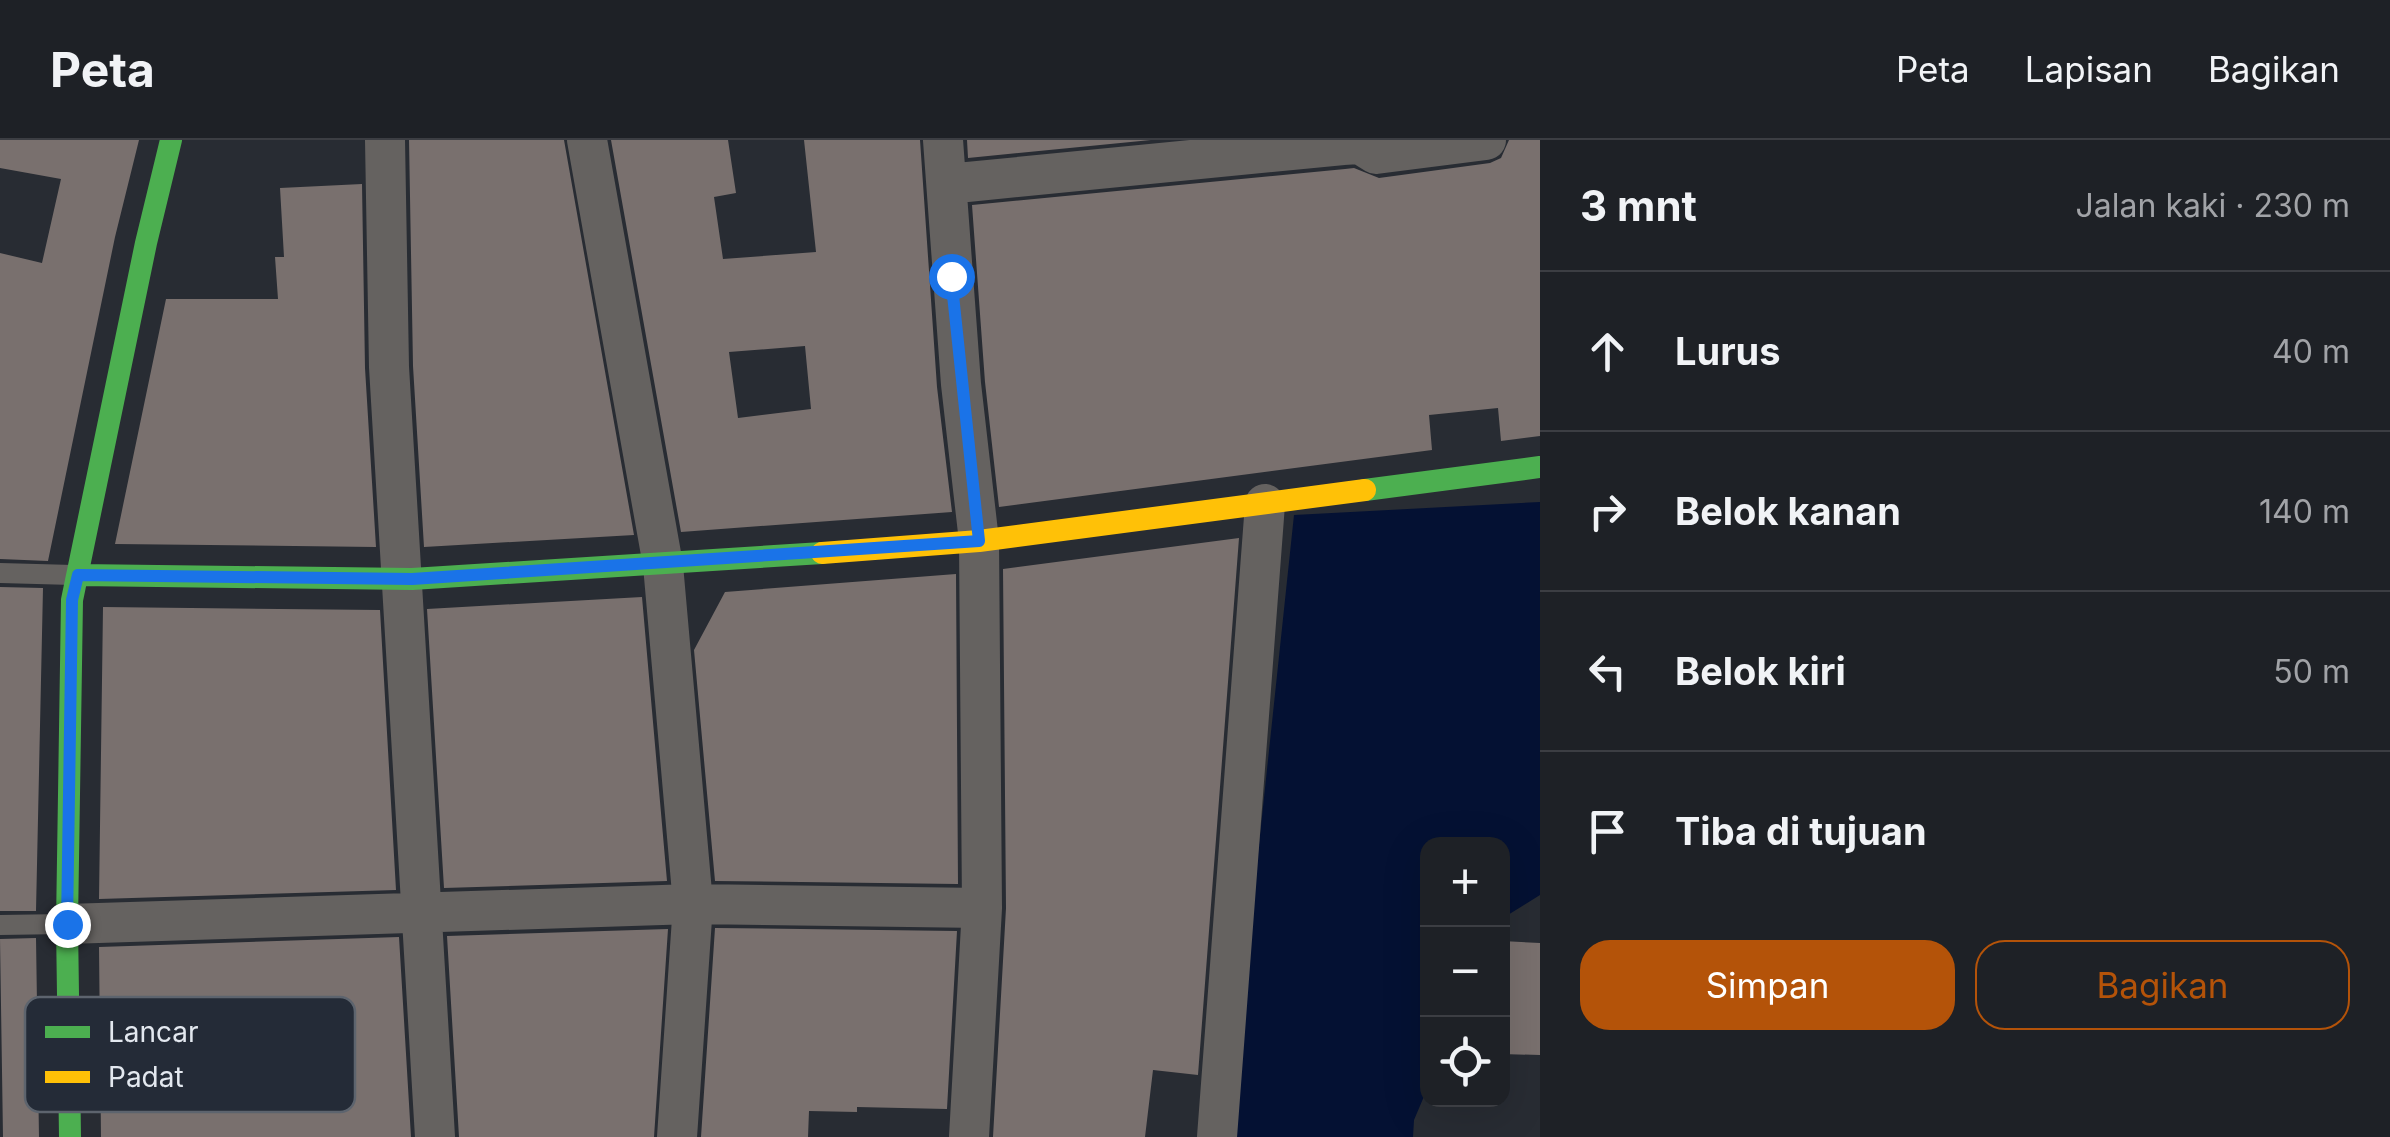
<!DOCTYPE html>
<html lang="id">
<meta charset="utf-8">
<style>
body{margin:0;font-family:Inter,sans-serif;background:#2b2e32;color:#f1f3f6}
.controls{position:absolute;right:30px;bottom:30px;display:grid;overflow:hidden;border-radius:20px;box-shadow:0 10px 40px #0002}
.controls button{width:90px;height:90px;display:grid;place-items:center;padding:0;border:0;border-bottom:2px solid #3c3e43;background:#1e2126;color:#f1f3f6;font:50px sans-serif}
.stop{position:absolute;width:30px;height:30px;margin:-22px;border:8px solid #1a73e8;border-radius:50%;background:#fff}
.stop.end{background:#1a73e8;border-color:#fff;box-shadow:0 2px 10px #0008}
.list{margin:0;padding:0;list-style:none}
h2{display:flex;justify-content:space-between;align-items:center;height:130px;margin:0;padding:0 40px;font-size:42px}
h2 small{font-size:32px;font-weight:400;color:#a1a3a7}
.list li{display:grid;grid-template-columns:65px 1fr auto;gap:30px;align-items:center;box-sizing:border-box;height:160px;padding:0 40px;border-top:2px solid #3c3e43}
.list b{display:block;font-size:38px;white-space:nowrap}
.list em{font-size:32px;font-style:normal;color:#a1a3a7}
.actions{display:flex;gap:20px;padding:30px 40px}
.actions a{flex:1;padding:22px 0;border:2px solid #b45309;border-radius:30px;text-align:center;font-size:35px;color:#b45309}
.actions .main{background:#b45309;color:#fff}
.icon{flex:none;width:55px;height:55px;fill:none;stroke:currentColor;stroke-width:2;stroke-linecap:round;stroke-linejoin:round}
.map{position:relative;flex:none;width:1540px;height:997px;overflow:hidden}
header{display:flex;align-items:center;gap:60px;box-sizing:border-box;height:140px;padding:0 50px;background:#1e2126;border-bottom:2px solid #3c3e43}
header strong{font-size:48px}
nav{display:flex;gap:55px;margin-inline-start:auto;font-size:35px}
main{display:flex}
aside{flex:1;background:#1e2126}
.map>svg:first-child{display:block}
.water{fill:#041133}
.building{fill:#79706e;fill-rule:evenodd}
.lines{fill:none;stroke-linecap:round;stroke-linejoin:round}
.lane{stroke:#656260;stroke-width:20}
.street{stroke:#656260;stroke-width:40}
.fast{stroke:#4caf50;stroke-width:22}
.slow{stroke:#ffc107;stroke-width:22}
.route{stroke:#1a73e8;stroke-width:12}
.key{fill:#242b37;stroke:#5d646e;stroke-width:2.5}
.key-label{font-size:28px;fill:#e3e8ef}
</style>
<header>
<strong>Peta</strong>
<nav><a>Peta</a><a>Lapisan</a><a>Bagikan</a></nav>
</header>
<main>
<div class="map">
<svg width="1540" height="997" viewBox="0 0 1540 997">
<rect width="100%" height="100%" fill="#282c33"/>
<path class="water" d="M1540,362V755L1503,778L1502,704H1428V947L1414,980L1413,997H1228L1294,375Z"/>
<path class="building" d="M0,0H139L115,97L48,421L0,419V113L42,123L61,39L0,28Z
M409,0H564L634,395L424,407L413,226Z
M611,0H728L736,53L714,57L723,119L816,112L804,0H920L937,247L952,372L681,392ZM805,206L811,269L738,278L729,212Z
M967,0H1151L968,18Z
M1509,0H1540V296L1501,301L1498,268L1429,275L1432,310L999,367L985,242L972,65L1345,29L1354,28L1379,38L1490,23L1501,18Z
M362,44L365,228L376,407L115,404L166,159H278L275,117H284L280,48Z
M1239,398L1198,935L1153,930L1145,997H993L1006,768L1003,429Z
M956,434L958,744L715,741L694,510L725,452Z
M0,447L43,448L36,771H0Z
M642,457L667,741L444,748L427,469Z
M103,467L380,470L396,750L99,759Z
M715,788L957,791L947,969L857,967V972L809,971L808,997H701Z
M668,789L654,997H459L447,796Z
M399,797L411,997H101L99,807Z
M36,798L39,997H3L0,799Z
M1502,801L1540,803V915L1502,914Z"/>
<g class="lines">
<path class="lane" d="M0,433L73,435
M0,785L65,784"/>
<path class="street" d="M385,0L389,227L435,997
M587,0L663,425L693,764L677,997
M943,0L961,244L979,401L982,768L969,997
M947,44L1343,5L1360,4L1376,14L1486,0
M67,784L693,764L982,768
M1217,997L1265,364"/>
<path class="fast" d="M1365,350L1540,327
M79,435L412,439L822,413
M70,997L67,784L72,460L146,103L171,0"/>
<path class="slow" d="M822,413L979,401L1365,350"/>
</g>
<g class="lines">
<path class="route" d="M67,784L72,460L78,435L412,439L979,401L951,136"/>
</g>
<rect x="25" y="857" width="330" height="115" rx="15" class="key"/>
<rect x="45" y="886" width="45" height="12" fill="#4caf50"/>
<rect x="45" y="931" width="45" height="12" fill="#ffc107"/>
<g class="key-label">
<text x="108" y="902">Lancar</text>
<text x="108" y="947">Padat</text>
</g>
</svg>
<div class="controls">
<button>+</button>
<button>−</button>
<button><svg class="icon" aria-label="locate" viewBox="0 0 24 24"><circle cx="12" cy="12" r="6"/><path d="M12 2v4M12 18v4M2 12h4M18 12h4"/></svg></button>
</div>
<div class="stop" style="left:951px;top:136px"></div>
<div class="stop end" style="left:67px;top:784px"></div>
</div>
<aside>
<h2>3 mnt<small>Jalan kaki · 230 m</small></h2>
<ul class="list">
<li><svg class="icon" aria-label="ahead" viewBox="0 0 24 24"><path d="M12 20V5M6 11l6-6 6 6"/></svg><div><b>Lurus</b></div><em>40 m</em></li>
<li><svg class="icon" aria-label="right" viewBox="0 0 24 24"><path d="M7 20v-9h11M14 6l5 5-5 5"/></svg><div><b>Belok kanan</b></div><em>140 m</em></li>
<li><svg class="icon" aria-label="left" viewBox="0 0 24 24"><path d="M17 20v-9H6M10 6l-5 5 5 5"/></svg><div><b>Belok kiri</b></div><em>50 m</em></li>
<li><svg class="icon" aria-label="arrive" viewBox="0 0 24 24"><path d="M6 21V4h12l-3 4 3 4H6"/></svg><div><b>Tiba di tujuan</b></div></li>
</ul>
<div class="actions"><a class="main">Simpan</a><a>Bagikan</a></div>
</aside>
</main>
